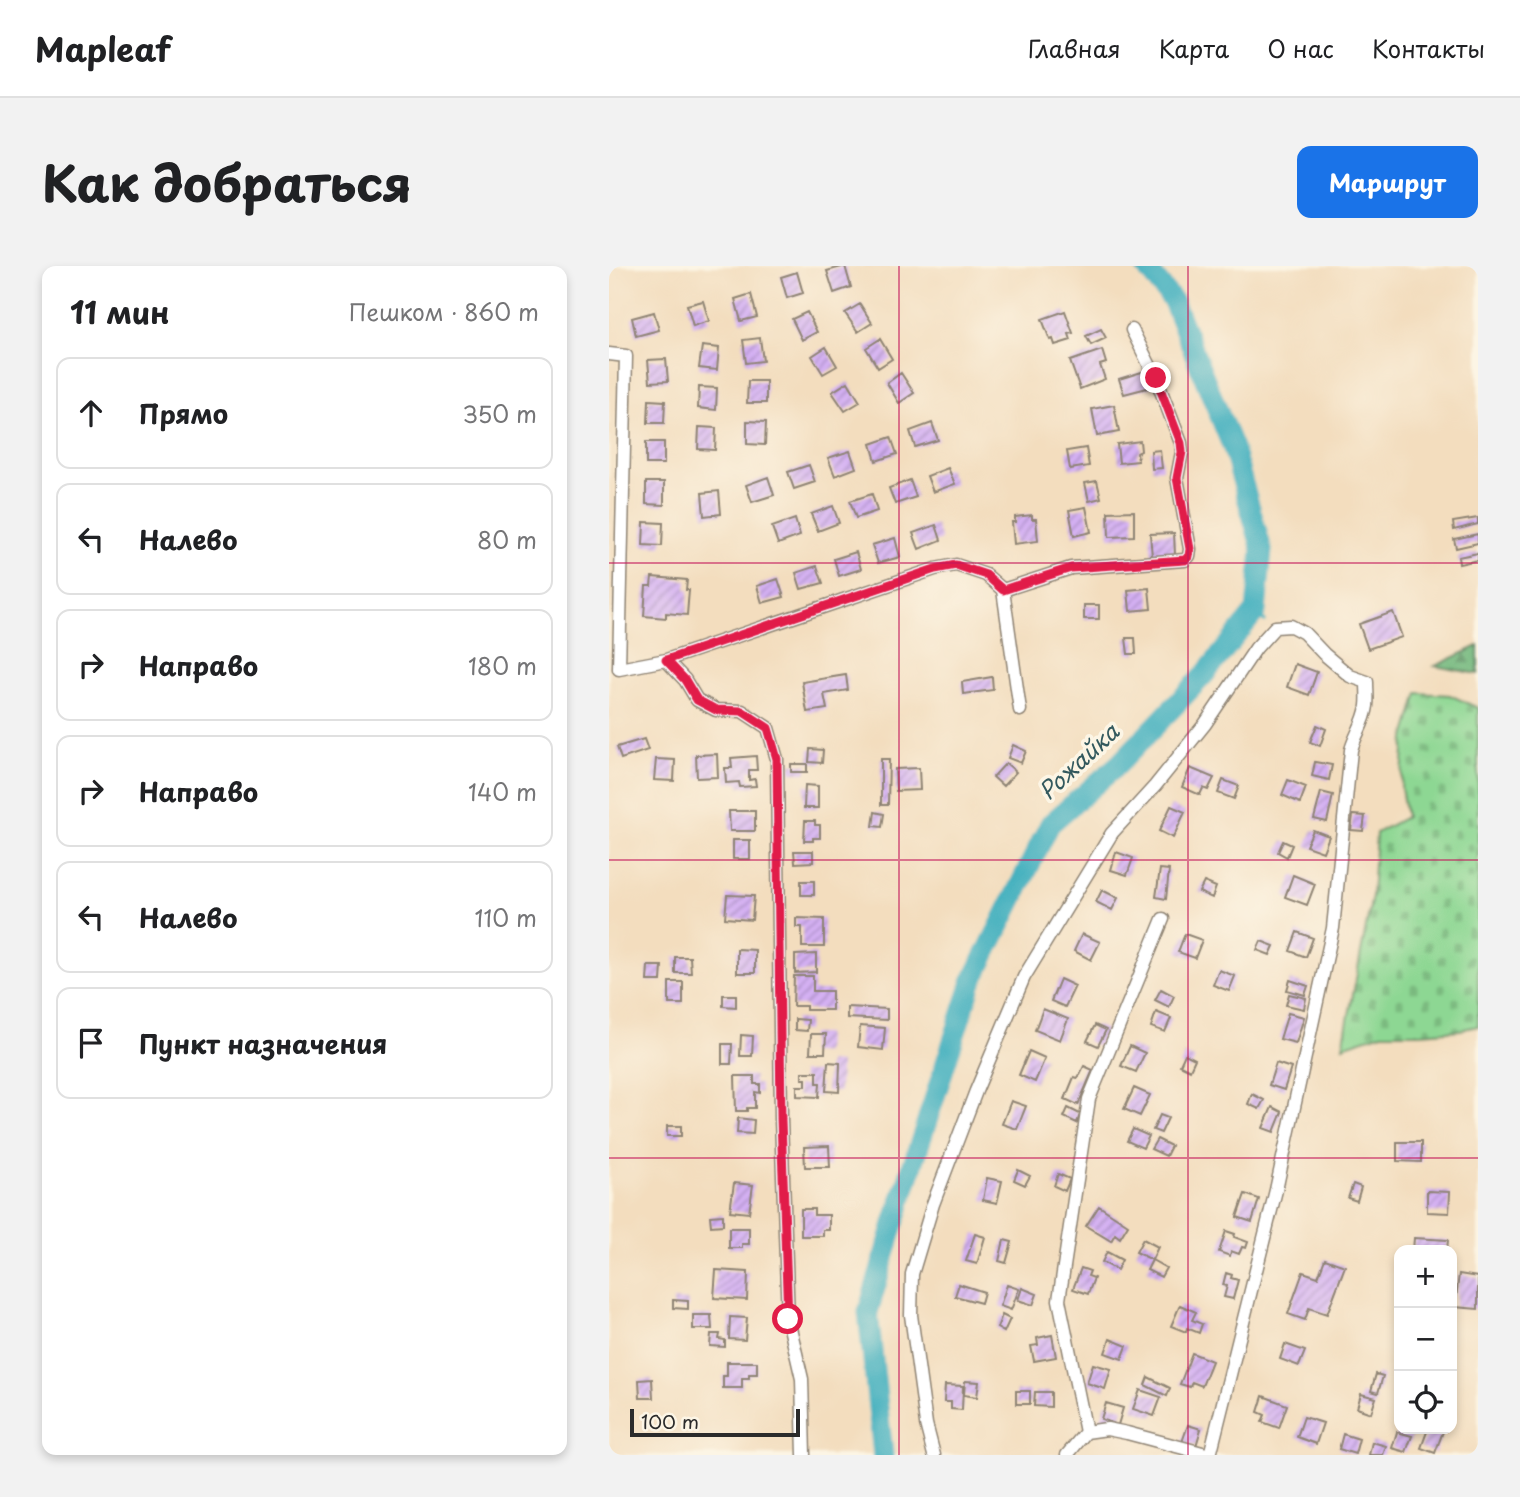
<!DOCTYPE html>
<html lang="ru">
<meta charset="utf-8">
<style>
body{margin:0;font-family:"Playpen Sans",sans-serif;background:#f2f2f2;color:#202124}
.controls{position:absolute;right:21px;bottom:21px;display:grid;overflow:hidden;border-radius:14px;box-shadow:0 4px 10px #0003}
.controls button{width:63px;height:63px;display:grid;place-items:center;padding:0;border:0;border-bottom:2px solid #e0e0e0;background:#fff;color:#202124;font:35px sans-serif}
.scale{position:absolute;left:21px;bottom:18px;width:170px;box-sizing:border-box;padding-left:7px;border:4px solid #2b2b2b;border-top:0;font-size:19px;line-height:24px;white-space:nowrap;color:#2b2b2b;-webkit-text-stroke:5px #fcf5e5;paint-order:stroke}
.stop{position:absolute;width:21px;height:21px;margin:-16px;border:5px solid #e11d48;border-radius:50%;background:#fff}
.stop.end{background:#e11d48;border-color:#fff;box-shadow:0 2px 7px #0008}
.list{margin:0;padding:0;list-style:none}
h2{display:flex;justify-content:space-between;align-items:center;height:91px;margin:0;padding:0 28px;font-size:30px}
h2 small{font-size:23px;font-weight:400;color:#757577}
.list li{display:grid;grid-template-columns:46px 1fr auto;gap:21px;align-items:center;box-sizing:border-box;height:112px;margin:0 14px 14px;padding:0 14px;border:2px solid #e0e0e0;border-radius:14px}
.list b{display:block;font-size:26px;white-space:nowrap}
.list em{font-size:23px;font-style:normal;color:#757577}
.icon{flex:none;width:38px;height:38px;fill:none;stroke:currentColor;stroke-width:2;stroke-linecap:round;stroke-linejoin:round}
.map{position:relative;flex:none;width:869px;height:1189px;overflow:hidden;border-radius:14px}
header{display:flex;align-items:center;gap:42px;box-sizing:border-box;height:98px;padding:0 35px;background:#fff;border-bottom:2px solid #e0e0e0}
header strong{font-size:33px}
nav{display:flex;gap:38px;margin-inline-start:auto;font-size:24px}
.intro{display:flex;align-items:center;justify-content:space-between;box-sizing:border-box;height:168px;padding:0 42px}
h1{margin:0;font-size:49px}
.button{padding:18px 32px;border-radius:14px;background:#1a73e8;color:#fff;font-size:24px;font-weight:700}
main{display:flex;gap:42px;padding:0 42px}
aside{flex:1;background:#fff;border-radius:14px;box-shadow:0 4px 10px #0003}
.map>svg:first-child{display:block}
.forest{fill:url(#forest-firs);stroke:#4e7254;stroke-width:2}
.cemetery{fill:url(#cemetery-stones);stroke:#5c815f;stroke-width:2}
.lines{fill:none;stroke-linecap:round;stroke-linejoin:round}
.stream{stroke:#41afbe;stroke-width:3.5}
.river{stroke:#41afbe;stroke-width:21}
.building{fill:url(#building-hatch)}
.minor-casing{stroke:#8f8474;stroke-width:15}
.minor{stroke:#fff;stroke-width:12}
.route{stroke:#e11d48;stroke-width:9}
.grid{fill:none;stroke:#c2185b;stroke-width:2;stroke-opacity:0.55}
.labels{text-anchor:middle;stroke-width:7;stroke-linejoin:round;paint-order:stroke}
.water-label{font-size:23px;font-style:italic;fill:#33595e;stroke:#fcf5e5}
</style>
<header>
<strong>Mapleaf</strong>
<nav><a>Главная</a><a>Карта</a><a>О нас</a><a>Контакты</a></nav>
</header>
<div class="intro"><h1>Как добраться</h1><a class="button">Маршрут</a></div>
<main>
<aside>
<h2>11 мин<small>Пешком · 860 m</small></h2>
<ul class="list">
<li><svg class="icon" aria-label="ahead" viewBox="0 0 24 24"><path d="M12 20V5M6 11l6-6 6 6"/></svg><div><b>Прямо</b></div><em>350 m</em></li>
<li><svg class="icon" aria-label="left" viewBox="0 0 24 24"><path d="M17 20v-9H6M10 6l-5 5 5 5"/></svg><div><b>Налево</b></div><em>80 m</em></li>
<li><svg class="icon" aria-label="right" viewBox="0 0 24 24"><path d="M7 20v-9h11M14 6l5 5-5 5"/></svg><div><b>Направо</b></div><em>180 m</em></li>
<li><svg class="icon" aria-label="right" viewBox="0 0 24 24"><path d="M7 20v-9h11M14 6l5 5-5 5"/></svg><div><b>Направо</b></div><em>140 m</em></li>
<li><svg class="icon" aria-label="left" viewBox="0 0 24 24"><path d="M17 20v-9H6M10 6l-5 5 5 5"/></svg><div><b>Налево</b></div><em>110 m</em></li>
<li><svg class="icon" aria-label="arrive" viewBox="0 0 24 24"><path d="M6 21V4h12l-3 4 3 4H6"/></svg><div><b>Пункт назначения</b></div></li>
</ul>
</aside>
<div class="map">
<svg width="869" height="1189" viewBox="0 0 869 1189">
<defs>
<pattern id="forest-firs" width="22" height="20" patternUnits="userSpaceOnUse" patternTransform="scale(1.75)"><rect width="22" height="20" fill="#72b87d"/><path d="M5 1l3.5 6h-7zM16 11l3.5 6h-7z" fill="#5e9667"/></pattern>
<pattern id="cemetery-stones" width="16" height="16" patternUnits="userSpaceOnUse" patternTransform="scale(1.75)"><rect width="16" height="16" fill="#8dd793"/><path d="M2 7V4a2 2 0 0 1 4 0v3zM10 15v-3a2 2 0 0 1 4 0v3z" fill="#7ab97f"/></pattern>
<pattern id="building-hatch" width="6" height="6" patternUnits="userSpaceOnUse" patternTransform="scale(1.75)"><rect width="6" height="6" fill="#d4b0f3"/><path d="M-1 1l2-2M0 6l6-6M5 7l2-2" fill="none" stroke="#ac8fc5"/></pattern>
</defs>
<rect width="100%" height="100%" fill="#fcf5e5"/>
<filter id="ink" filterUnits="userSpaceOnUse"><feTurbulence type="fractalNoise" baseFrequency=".0143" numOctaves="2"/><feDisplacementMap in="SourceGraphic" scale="14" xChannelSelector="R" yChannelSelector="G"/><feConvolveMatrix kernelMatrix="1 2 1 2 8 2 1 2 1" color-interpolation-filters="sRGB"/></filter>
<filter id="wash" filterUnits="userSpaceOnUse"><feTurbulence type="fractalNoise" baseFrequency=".00686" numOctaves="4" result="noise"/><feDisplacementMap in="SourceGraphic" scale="28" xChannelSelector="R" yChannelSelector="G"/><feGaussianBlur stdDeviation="1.57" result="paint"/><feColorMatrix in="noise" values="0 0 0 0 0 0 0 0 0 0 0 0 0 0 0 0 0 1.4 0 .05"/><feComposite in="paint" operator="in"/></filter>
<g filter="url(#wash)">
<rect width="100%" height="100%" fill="#f3ddbe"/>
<path class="forest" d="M869,380V408L826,400Z"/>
<path class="cemetery" d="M809,427L841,429L869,442V760L851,764L811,767H773L734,780L763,630L767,567L797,551L792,522L796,472Z"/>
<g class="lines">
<path class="stream" d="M647,345L650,351L656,355"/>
<path class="river" d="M274,1189L259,1046L286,954L363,716L441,558L510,498L596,408L647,345L653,284L624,182L564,35L536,0"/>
</g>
<g id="blocks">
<path class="building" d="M236,0L242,21L225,27L218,5Z
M188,6L194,27L178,32L172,11Z
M142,28L148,51L132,55L126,33Z
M94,35L100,55L84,60L78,39Z
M251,38L263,57L249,66L236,47Z
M456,45L464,67L460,68L462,74L446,79L444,73L441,74L433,53Z
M45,46L50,64L27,70L23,52Z
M198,46L208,66L193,74L183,53Z
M492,63L497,72L482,79L477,70Z
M151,72L154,95L137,97L134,74Z
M271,73L283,93L269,102L257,82Z
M93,80L110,82L108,104L90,102Z
M217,81L228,100L214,108L203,90Z
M493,84L497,97L491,99L496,113L471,123L461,95Z
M57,93L59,115L41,116L39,94Z
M536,105L542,121L515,128L510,113Z
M292,107L305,127L290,137L278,117Z
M139,115H157V137H138Z
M239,116L251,136L236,145L223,126Z
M90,121L108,122L107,144L89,142Z
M40,134L56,135L55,157H39Z
M505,139L510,166L488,170L483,143Z
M138,155L157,156L156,179L138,178Z
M323,157L329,174L306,181L301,165Z
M90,161L107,162L106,184L89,183Z
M282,171L288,188L267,195L262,178Z
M531,175L532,185L528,187L529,195L510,197L508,178Z
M37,176H55V198H37Z
M477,182L480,200L461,203L458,185Z
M551,184L553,202L543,203L542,185Z
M241,185L247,202L226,210L219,192Z
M200,199L206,216L185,223L179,206Z
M339,202L346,218L324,226L318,210Z
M159,211L165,229L143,236L137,219Z
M301,214L307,231L286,238L280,222Z
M488,215L492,232L480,235L476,217Z
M37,216H55V239L37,238Z
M110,225L112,248L95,250L93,227Z
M263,228L268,245L247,252L241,235Z
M224,240L230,257L209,265L202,248Z
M477,241L482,266L465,270L460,244Z
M525,245V270L500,271L499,246Z
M423,249V253H427L429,275L405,278L403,256H406V251Z
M869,252V258L845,264L844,256Z
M186,253L191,270L169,278L163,261Z
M35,256L54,257L53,280L34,279Z
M327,259L332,274L310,283L304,267Z
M565,267L566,289L543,290L541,268Z
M869,268V277L847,282L845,273Z
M286,272L291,291L269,297L263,279Z
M247,286L252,303L230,310L225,293Z
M869,287V294L850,298L849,291Z
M208,300L214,317L192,323L187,307Z
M43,311L78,314L77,324H80L78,349L57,347V352L35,350L37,320H42Z
M169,313L175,331L153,337L148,320Z
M540,322L542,343L521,345L519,324Z
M475,339H490V353H475Z
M784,346L793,371L759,383L750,358Z
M517,372H526L527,388H519Z
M686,398L708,406L700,429L678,421Z
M237,409L239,424L215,428L218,443L198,446L193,416Z
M383,411L384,424L354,428L353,416Z
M708,459L717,463L711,480L701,476Z
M35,473L39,484L12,493L8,481Z
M404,479L417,485L412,497L399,492Z
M201,483L214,484L213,497L200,496Z
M108,488L109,511L88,512L87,489Z
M147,490L148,504H140V514L146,513L147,520L131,521L130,516L117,517L116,502H123L122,492Z
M47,493L66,494L65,515L45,514Z
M272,493H280L279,539H272Z
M706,496L723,499L720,514L703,510Z
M397,497L407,506L394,520L384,511Z
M182,498H198V506H182Z
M310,502L311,524L287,525L286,503Z
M581,502L605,512L599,524L594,522L591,529L573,521Z
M614,514L630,520L625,533L609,527Z
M679,514L697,521L691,537L673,529Z
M196,519L209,520V542H195Z
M712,526L724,529L718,556L705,553Z
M562,540L576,546L564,572L550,565Z
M120,545H146V565H121Z
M266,546L275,548L273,561L264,560Z
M744,549L756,550L754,565L742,564Z
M196,555H206V559H211V572H204V575H195Z
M704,564L720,570L714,586L697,580Z
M124,574H141V593H124Z
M674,575L683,579L678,591L669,586Z
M185,585H204V596L186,597Z
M507,586L524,592L518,609L502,604Z
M551,603L560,604L557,633L547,631Z
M684,609L706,618L698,639L676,631Z
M192,615H205V629H192Z
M595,616L607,621L603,632L590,626Z
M493,624L509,632L503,644L487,636Z
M118,629L145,630L143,654L116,652Z
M187,652L215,653V681H193V661H187Z
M688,666L704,672L697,691L681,685Z
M473,668L491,676L482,694L465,685Z
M576,668L593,674L586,692L569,686Z
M652,675L665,680L661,689L648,684Z
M128,683L146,684V707H128Z
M207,688V706L186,707V689Z
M66,691H81L82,707H66Z
M39,700H53L52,715H38Z
M610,704L626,710L620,725L604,719Z
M185,710H204V725H223V744H197V740H184Z
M451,713L466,720L456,741L442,735Z
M681,714L699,720L696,729L678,724Z
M60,716H74V738H60Z
M552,723L565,730L560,741L546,734Z
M680,728L697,732L695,743L677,739Z
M114,729H127V741L114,740Z
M238,741L278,743V754L238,752Z
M434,743L459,753L451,774L426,764Z
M547,746L562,752L556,766L542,761Z
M679,747L695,751L687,777L671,773Z
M186,753L199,754L198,765L186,764Z
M486,759L497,764L489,780L478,775Z
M251,760L276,762L274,784L249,781Z
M202,768H217L216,787H201Z
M132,769L144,770L143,790H131Z
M113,778H123L122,798H113Z
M521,780L536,787L527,806L512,800Z
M420,785L436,792L426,816L410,809Z
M576,788L586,793L581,804L571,799Z
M219,796L231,797L230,826L217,825Z
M667,797L682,802L675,824L660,819Z
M475,800L484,804L469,839L456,833L465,811L469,812Z
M193,806H208V817H211L210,831L188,830V820H197V813H193Z
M126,810H145V818H151V827L146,826V842H138V845H127Z
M525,822L541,829L531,850L515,843Z
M643,828L655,834L650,843L639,838Z
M402,835L417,840L408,863L393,858Z
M663,841L673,846L665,866L654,862Z
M459,842L471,848L468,857L455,851Z
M551,849L559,852L552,867L544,864Z
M129,852L145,854L144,868L128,867Z
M58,860H72V870H58Z
M524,863L540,870L534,882L518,875Z
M548,873L562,880L557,890L542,883Z
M788,876H812V896L788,895Z
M220,880L221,901H196L195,881Z
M409,904L421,910L416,919L405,914Z
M449,908L461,913L456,925L445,920Z
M378,912L393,915L388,937L374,934Z
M125,917L144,919L140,947L121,945Z
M744,918L752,921L748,935L739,932Z
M818,925L841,926L840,947L818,946Z
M636,928L650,933L643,956L628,951Z
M490,940L519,959L511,972L506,968L502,975L477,960Z
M192,943H205V949H220V964H214V970H192Z
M114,949V959L102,960L101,950Z
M120,962H140V978H133V982H120Z
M617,965L626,968L625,971L639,976L637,982L633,981L630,988L622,985L621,990L610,986Z
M366,968L376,971L368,998L357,995Z
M805,972L839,974L838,984H804Z
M534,973L549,981L543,994L527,986Z
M395,974L403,976L397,997L390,995Z
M498,986L513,994L508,1004L493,996Z
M716,993L736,1000L718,1048L700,1042L696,1054L679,1048L694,1006L709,1011Z
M543,994L557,1002L552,1011L538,1004Z
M472,1002L481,1005L479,1010L485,1012L479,1028L464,1023Z
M107,1004L139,1006L138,1034L105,1032Z
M617,1007L623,1009L622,1012L629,1014L624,1033L615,1031L618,1020L614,1019Z
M850,1008L869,1011V1043L846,1041Z
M350,1018L375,1026L372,1037L346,1030Z
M398,1019L410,1023L402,1044L391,1040Z
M413,1022L428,1028L424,1039L409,1034Z
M64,1034L79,1035V1043L64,1042Z
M571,1039L587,1046L583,1054L593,1058L590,1067L578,1062L577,1066L562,1060Z
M84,1049H102L103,1063H84Z
M393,1049L401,1053L395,1066L388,1062Z
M121,1051L138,1052L136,1074L120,1073Z
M102,1068H111L110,1073L116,1074V1081L101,1080Z
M443,1069L447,1091L425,1095L422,1080L429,1079L428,1072Z
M501,1073L518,1080L513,1093L496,1087Z
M676,1078L696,1085L690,1100L671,1093Z
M583,1087L603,1095L593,1120L583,1116L581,1121L571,1118Z
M118,1096H148V1108H140V1112H133V1122H114V1110H118Z
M484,1098L502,1103L496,1123L478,1117Z
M767,1108L774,1110L769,1127L762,1125Z
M539,1111L561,1122L558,1130L536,1119Z
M43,1113L44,1132H31L30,1114Z
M356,1115L370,1116L368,1131L355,1129Z
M336,1119L354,1120L353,1144L342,1143V1136H335Z
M531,1124L552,1131L545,1150L524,1143Z
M407,1125H421V1138H407Z
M426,1126H442V1141L425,1140Z
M752,1128L767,1132L762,1147L748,1142Z
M654,1130L678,1139L670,1162L653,1156L656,1149L649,1146Z
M497,1137L514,1142L509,1159L492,1153Z
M695,1151L714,1157L707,1178L688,1171Z
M579,1159L592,1163L587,1180L573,1176Z
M819,1163H835L826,1187L812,1182Z
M788,1166L803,1170L797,1186L783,1182Z
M734,1168L750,1173L746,1188L730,1183Z
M763,1176L777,1180L774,1189H760Z"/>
</g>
</g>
<g filter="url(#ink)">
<use href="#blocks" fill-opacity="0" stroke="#8f8474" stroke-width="2"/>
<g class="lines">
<defs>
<path id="minor" d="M0,88L17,90L10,403L57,394L326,303L347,299L377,309L394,324L411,444
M394,324L462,302L576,294L580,290L581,283L568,212L573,186L572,177L547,112L523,64
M57,394L76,414L88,434L107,444L133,445L159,462L168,493L172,853L179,1053L193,1113L195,1189
M477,1166L450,1034L480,833L554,653
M325,1189L317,1158L302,1049L303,1008L324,938L367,825L415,711L503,567L546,520L596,458L647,382L666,361L682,360L695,367L715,388L741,410L758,416C758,424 759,432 758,440C756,456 746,469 742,484L724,662L667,924L601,1189
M458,1189L477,1166L498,1163L518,1167L601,1189"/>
</defs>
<use href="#minor" class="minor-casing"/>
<use href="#minor" class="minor"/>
</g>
</g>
<g class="lines" filter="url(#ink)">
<path class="route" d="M179,1053L172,853L168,493L159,462L133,445L107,444L88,434L76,414L57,394L326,303L347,299L377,309L394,324L462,302L576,294L580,290L581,283L568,212L573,186L572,177L547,112"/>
</g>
<path class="grid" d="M290,0V1189M579,0V1189M0,297H869M0,594H869M0,892H869"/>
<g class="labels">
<g class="water-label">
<text transform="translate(470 496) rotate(-43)" y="8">Рожайка</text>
</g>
</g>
</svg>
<div class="controls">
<button>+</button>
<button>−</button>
<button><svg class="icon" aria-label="locate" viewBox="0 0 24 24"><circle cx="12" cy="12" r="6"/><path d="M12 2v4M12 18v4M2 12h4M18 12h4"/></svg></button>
</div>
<div class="scale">100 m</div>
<div class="stop" style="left:179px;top:1053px"></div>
<div class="stop end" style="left:547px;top:112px"></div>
</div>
</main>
